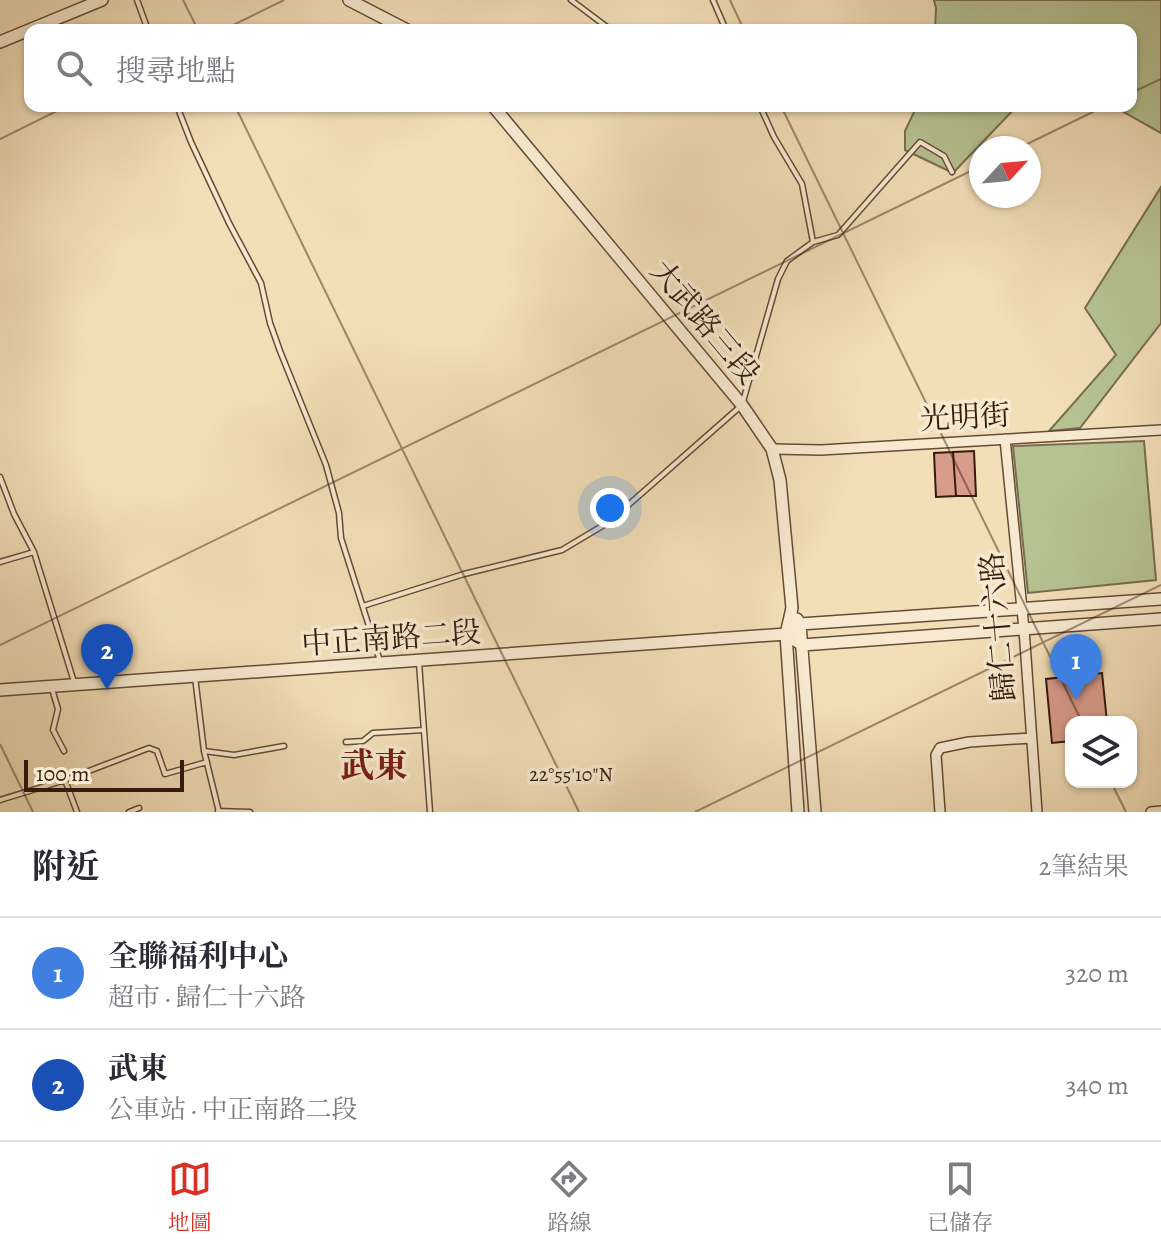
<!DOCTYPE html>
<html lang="zh-TW">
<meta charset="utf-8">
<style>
body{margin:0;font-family:Alegreya,"Noto Serif TC",serif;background:#f7f7f7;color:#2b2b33}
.controls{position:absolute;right:24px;bottom:24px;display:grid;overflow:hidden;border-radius:16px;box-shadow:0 2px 6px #0004}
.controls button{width:72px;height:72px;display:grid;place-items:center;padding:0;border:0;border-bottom:2px solid #e1e1e2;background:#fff;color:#2b2b33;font:40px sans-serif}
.compass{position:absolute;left:969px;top:136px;width:72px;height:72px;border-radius:50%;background:#fff;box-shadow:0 2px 6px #0004;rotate:64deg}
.scale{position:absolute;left:24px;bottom:20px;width:160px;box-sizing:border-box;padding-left:8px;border:4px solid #371b0d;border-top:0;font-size:22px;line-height:28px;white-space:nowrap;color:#371b0d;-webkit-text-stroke:6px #f7ead0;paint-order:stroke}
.you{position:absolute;left:610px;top:508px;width:28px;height:28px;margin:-20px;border:6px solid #fff;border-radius:50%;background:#1a73e8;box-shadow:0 0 0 12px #1a73e833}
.badge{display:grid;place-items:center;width:52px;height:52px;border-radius:50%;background:#d93025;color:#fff;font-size:26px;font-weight:700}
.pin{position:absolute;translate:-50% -66px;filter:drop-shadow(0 2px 4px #0008)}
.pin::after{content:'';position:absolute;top:42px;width:28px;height:24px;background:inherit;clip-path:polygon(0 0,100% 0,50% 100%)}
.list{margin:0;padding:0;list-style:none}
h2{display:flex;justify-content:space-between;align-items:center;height:104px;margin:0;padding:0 32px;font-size:34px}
h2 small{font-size:26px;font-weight:400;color:#7c7c81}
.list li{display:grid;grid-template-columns:52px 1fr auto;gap:24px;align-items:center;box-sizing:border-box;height:112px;padding:0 32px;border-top:2px solid #e1e1e2}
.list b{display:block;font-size:30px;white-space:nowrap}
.list p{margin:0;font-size:26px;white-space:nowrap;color:#7c7c81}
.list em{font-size:26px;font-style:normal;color:#7c7c81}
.icon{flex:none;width:44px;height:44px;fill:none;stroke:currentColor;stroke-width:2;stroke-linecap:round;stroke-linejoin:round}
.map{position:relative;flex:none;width:1161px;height:812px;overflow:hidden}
.search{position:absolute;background:#fff;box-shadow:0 2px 6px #0004;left:24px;right:24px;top:24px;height:88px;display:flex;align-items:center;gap:20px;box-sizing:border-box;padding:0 28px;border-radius:16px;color:#7c7c81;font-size:30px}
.sheet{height:328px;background:#fff}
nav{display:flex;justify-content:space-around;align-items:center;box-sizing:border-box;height:112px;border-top:2px solid #e1e1e2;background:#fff;font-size:22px;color:#7c7c81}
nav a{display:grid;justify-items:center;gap:4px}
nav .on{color:#d93025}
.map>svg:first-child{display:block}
.green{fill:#b6c292;stroke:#766e50;stroke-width:2}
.building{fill:#d89c8b;stroke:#371b0d;stroke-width:2}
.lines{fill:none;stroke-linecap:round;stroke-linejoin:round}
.service-casing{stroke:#664c38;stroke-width:7}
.minor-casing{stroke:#664c38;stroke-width:12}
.tertiary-casing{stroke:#664c38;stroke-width:14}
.service{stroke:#f7ead0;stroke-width:4}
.minor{stroke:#f7ead0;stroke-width:9}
.tertiary{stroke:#f7ead0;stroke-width:11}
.ticks{fill:none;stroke:#371b0d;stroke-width:2;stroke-opacity:0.45}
.labels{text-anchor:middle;stroke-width:7;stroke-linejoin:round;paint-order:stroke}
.street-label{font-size:30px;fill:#371b0d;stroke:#f7ead0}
.quarter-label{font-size:34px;font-weight:bold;fill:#7a1f14;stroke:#f7ead0}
.ticks-label{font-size:20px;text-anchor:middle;fill:#371b0d;stroke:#f7ead0;stroke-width:7;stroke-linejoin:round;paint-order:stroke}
</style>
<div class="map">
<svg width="1161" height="812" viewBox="0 0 1161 812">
<rect width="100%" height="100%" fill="#f2deb7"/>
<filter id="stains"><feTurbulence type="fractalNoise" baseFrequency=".0025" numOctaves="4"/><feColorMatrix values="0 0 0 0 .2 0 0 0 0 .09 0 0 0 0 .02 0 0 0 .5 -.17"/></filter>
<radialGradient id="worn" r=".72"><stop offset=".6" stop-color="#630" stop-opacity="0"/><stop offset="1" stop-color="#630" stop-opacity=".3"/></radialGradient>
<path class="green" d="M934,0H1161V133L1113,106H1131V30H935L936,8Z
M917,106H1017L953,173L905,150V131Z
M1161,187V323L1080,428L1049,431L1116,355L1085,308Z
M1144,441L1156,580L1028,593L1013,446Z"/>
<path class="building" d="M974,451L976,496H956L953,452Z
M953,452L956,496L936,497L934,453Z
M1102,673L1107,722H1071V741L1052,743L1046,679Z"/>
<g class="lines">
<defs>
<path id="service" d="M137,0L148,30
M571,0L611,30
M713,0L726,30
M177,106L191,142L229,223L261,283L270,323L280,351L326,465L339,513L341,538L380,661
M813,242L838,235L920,142L944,156L952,172
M0,477L14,514L34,552L74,682
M0,562L34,552
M363,606L464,574L562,550L609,522L742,405L778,279L787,261L813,242L802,184L774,137L760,106
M419,663L430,812
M195,677L204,751L219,812
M52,689L58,709L53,730L64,751
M346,742L363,741L373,733L424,730
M204,751L234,755L284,746
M65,780L77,812
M0,800L65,780L149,748L157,751L165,774L207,762
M218,811L250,812
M129,812L139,808"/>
<path id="minor" d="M1005,439L1024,629L1037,812
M772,449L821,450L1161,430
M940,812L936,755L940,748L969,742L1031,738
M1151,812L1161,811"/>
<path id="tertiary" d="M349,0L407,30
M0,42L102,0
M493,106L742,405L772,449L780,480L792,608L786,634L798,812
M797,619L800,624L815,812
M786,634L802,645L1161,619
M0,690L786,634L800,624L1161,599"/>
</defs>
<use href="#service" class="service-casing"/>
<use href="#minor" class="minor-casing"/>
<use href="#tertiary" class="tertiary-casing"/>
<use href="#service" class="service"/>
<use href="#minor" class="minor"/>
<use href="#tertiary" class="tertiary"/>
</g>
<path class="ticks" d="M183,0L198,30M730,0L744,30M223,30L284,0M1131,93L1161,79M235,106L579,812M781,106L1082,722M0,139L67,106M1019,148L1105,106M0,645L981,166M0,744L33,812M1111,782L1126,812M695,812L1161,585"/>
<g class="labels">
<g class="street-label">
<text transform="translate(705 322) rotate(50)" y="10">大武路三段</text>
<text transform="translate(965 417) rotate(-3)" y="10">光明街</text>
<text transform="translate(998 627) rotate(-95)" y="10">歸仁十六路</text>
<text transform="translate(391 638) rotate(-4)" y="10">中正南路二段</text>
</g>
<g class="quarter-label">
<text x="374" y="777">武東</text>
</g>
</g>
<g class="ticks-label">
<text x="571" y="781">22°55'10"N</text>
</g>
<rect width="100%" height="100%" filter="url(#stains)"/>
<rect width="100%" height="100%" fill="url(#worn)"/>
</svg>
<div class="controls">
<button><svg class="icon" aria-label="layers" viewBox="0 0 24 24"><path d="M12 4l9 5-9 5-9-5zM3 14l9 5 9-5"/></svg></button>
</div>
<svg class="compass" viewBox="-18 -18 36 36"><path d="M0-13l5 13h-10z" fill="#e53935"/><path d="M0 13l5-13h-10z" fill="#7c7c81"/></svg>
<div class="scale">100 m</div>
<div class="you"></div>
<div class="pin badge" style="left:1076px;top:700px;background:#3f7fe0">1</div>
<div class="pin badge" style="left:107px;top:690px;background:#1a4fb4">2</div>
<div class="search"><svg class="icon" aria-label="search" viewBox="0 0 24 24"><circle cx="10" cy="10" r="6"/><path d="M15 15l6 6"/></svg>搜尋地點</div>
</div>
<section class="sheet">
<h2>附近<small>2筆結果</small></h2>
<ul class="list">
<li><span class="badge" style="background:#3f7fe0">1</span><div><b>全聯福利中心</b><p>超市 · 歸仁十六路</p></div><em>320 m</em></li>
<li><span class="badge" style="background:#1a4fb4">2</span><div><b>武東</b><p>公車站 · 中正南路二段</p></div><em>340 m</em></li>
</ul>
</section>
<nav>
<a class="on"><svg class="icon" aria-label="map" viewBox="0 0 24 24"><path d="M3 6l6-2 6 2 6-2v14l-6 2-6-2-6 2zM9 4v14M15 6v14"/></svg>地圖</a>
<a><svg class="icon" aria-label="directions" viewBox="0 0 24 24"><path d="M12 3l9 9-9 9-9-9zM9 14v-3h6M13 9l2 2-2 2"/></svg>路線</a>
<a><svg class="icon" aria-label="saved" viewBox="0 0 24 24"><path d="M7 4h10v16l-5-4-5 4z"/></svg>已儲存</a>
</nav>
